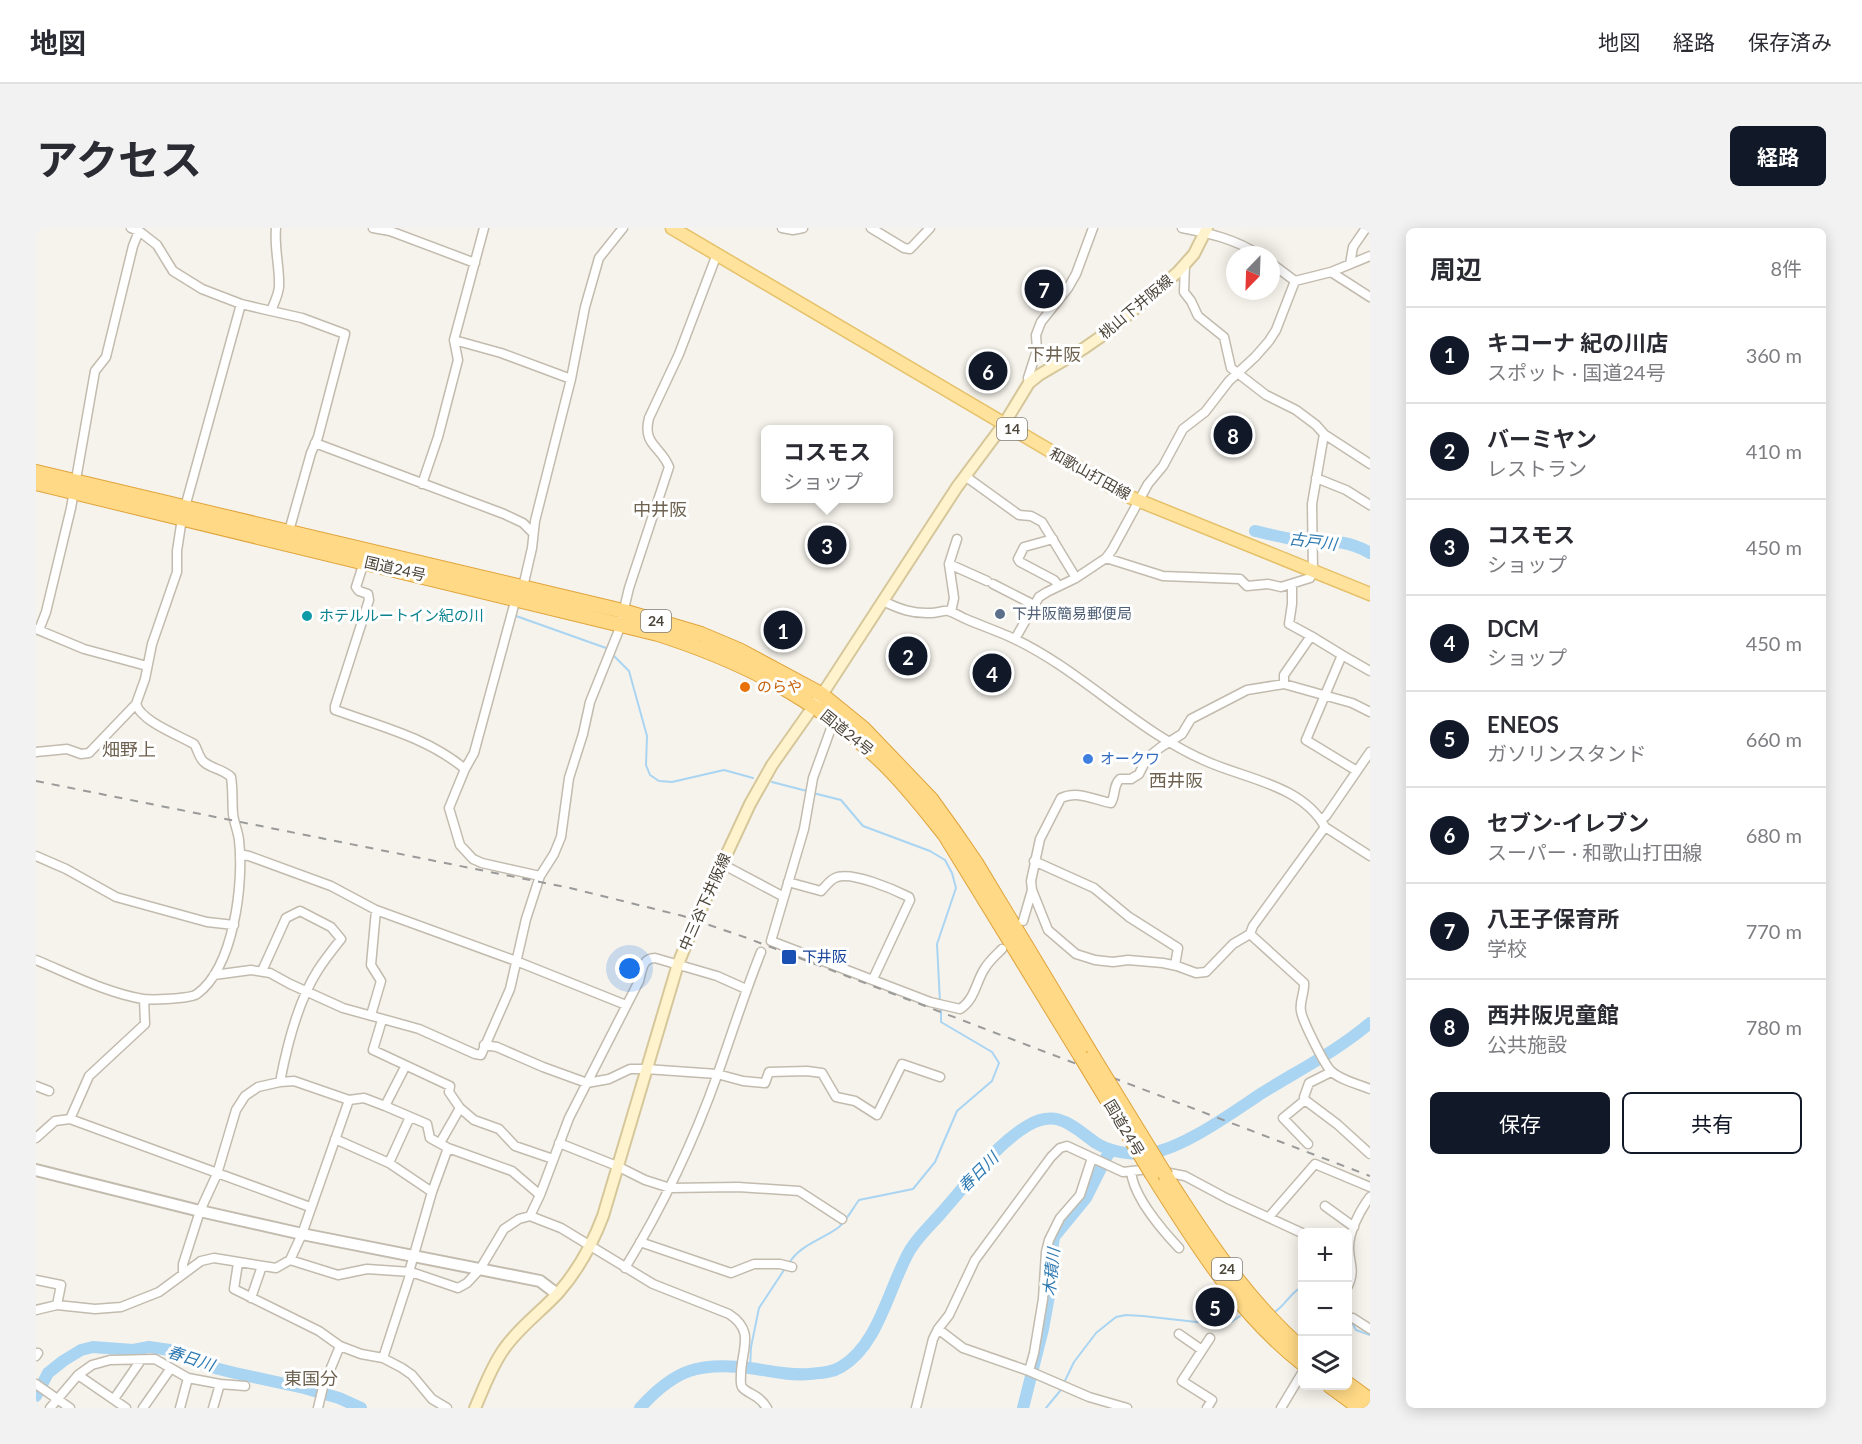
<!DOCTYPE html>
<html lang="ja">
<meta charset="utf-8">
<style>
body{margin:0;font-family:Lato,"Noto Sans JP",sans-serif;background:#f2f2f3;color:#2b2b33}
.controls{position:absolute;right:18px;bottom:18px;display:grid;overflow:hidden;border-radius:9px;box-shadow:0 3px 15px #0003}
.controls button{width:54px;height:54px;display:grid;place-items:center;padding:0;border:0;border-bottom:2px solid #e1e1e2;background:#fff;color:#2b2b33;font:30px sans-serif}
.compass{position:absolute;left:1190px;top:18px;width:54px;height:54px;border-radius:50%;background:#fff;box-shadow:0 3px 15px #0003;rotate:203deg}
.you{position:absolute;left:594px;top:741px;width:21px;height:21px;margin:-15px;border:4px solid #fff;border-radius:50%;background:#1a73e8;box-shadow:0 0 0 9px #1a73e833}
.badge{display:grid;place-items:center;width:39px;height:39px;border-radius:50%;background:#111827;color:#fff;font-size:20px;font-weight:700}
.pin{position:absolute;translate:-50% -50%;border:3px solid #fff;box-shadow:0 2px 6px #0006}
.popup{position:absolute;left:725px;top:197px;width:132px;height:78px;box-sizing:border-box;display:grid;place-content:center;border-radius:9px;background:#fff;filter:drop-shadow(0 2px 4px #0005);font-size:20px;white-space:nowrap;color:#7c7c81}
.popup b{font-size:22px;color:#2b2b33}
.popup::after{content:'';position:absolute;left:50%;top:100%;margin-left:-12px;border:12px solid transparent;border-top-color:#fff}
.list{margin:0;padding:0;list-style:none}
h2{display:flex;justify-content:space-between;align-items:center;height:78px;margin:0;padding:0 24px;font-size:26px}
h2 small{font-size:20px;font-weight:400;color:#7c7c81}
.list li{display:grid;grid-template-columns:39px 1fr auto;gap:18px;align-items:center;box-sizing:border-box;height:96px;padding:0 24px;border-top:2px solid #e1e1e2}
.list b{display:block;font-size:22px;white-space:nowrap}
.list p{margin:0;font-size:20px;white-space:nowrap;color:#7c7c81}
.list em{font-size:20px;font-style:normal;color:#7c7c81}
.actions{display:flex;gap:12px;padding:18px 24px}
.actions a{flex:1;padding:14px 0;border:2px solid #111827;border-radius:9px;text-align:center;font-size:21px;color:#111827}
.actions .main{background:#111827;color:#fff}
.icon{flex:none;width:33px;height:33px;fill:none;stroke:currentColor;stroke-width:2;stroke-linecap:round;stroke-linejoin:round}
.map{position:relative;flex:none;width:1334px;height:1180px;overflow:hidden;border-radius:9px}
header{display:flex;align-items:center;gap:36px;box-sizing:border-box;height:84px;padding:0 30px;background:#fff;border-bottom:2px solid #e1e1e2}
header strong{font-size:28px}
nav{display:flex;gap:33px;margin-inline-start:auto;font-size:21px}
.intro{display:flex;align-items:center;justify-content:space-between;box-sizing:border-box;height:144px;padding:0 36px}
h1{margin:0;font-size:42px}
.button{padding:15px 27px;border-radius:9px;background:#111827;color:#fff;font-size:21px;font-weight:700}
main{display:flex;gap:36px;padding:0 36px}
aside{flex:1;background:#fff;border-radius:9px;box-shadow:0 3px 15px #0003}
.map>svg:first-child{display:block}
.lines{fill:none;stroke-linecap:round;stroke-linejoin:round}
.stream{stroke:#a9d4f2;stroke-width:2}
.river{stroke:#a9d4f2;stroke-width:12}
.minor-casing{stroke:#c2bbae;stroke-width:11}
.tertiary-casing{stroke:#c2bbae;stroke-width:14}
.secondary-casing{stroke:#d6c79b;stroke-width:14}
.primary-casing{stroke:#e6c16a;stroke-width:15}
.trunk-casing{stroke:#e0a43c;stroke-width:16}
.minor{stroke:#fff;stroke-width:8}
.tertiary{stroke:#fff;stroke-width:10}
.secondary{stroke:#fff3cd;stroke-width:10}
.primary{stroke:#ffe39c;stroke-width:12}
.trunk{stroke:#ffd985;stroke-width:14}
.rail{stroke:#9a9a9a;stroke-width:2;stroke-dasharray:8 8;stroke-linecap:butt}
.trunk-bridge-casing{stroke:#e0a43c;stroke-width:16;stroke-linecap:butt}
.trunk-bridge{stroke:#ffd985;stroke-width:14}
.service-dot{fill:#5c6f8a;stroke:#fff;stroke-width:2}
.culture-dot{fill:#0f9aa8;stroke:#fff;stroke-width:2}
.food-dot{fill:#e8710a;stroke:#fff;stroke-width:2}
.shop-dot{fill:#3f7fe0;stroke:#fff;stroke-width:2}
.transit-dot{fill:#1a4fb4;stroke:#fff;stroke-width:2}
.labels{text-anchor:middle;stroke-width:6;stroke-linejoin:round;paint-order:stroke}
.shield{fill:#fff;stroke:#817c74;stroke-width:1.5}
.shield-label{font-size:14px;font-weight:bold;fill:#4b4439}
.street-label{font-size:15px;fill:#4b4439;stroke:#fff}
.service-label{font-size:15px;fill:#4e5e75;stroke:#fff;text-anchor:start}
.culture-label{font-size:15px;fill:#0d838f;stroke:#fff;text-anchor:start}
.food-label{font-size:15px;fill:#c56008;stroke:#fff;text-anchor:start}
.shop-label{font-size:15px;fill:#366cbe;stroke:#fff;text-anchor:start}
.transit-label{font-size:15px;fill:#164399;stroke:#fff;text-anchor:start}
.water-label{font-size:16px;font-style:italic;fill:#2e7ab2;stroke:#fff}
.quarter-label{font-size:18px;fill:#6e6250;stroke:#fff}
</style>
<header>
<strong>地図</strong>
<nav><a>地図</a><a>経路</a><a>保存済み</a></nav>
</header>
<div class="intro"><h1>アクセス</h1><a class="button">経路</a></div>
<main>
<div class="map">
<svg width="1334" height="1180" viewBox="0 0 1334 1180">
<rect width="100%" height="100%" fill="#f6f3ec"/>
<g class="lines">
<path class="stream" d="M480,388L570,420L573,423
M577,427L593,443L611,508L610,537L614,547L623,553L636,554L688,542L717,550
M736,554L771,563
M777,565L805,572L827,598L894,623L909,632L916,645L920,660L901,716L904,774
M753,1035C765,1016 786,1012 803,999C811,992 817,980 823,972L877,961L899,934L921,883L956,853L963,835L956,824L905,794V780
M1240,1083C1250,1076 1256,1063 1266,1059
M1315,1093L1320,1102L1334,1107
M714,1140L715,1119L723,1080L750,1039
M722,1175L725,1180
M1010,1180L1024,1163L1038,1134L1060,1105L1080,1089L1090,1087L1107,1088L1187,1097L1195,1094L1204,1088"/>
<path class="river" d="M1219,303C1233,306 1247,310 1261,312C1288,314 1309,310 1334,325
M0,1168L12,1145L27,1133L45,1122L57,1119L97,1122L113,1119L134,1122L171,1138L199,1145L268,1160L303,1170L325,1180
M604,1180C639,1141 663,1134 714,1140C734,1143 754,1148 774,1146C784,1145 795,1145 805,1139C843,1117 853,1058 874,1022C883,1007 896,996 907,983C933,954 957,919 991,898C1021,880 1036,898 1060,915C1074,924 1092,926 1108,926C1143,924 1197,884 1226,865C1263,842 1301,823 1334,795
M987,1180L1007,1101L1015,1057V1029L1018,1009L1050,970L1071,928L1076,922"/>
<defs>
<path id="minor" d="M337,0L354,3L439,35
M746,0L757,2L767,0
M835,0L868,20L874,21L894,0
M1146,0C1172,5 1200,11 1223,27
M103,3L121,17L137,43L166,61L205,76
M1235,35L1259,53L1295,44L1334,28
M1149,36L1148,64L1155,73L1162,88L1188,109L1195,140L1230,167L1260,182L1280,197L1288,206L1334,236
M1314,36L1317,19L1330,0
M1295,44L1334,69
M235,83L266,90L309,106L282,209L275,225L253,303
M418,112L465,125L535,151
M993,155L992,150L1001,122L1000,107L1005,94L1032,60L1040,46L1057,0
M279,215L468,286L487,295L497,305
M929,248L983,287L995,288L1006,294L1040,350
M1280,250L1310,262L1334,277
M386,256L402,209L422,132L418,112L448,0
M1017,311L988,319L982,331L984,334L1018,352L1023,358
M1070,330L1127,348L1204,351L1211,358L1232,356L1245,359L1274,350L1277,343L1276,276L1288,206
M329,331L320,359L323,363L332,366L333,372L299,478V482C344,498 392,510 429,541
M913,336L921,311
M957,356L998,377
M847,373C863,381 877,386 895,385C901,385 908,382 913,383C919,385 925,389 930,391C944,397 958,402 972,408C1044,440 1099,503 1172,534C1211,551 1267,558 1289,599L1217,698L1214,706L1197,716L1170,744L1160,745L1141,738L1127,735L1092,732L1077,734L1059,732L1040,726L1012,702L996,662L995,653L1004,611L1025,570C1042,562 1058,572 1075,575C1080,566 1077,557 1084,551H1095L1103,546L1111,530L1125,519L1146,506L1155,491L1211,462L1248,456L1316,475L1334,484
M915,384L918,370L913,336L951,353
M0,401L48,421L111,438
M3,402L10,384L35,280L59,143L70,129L97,18L103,3L95,0
M1275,408L1306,427L1270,512L1321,543
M979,411L1003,369L1011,364L1040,350L1070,330L1076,322L1112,256L1127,238L1147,201L1169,184L1193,153L1219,129L1233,113L1240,102L1259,53
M1306,427L1334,443
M1248,456V447L1275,408L1253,396L1256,376V357
M798,492L777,550L768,601L735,713L894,774L924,781C939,772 940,753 949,740C953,733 960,727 966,721
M0,524L31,521L45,526L53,525L100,476L109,451L116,416L141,344V323L146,290L205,76L235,83C238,75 242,68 243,59C244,40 238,20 240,0
M1285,592L1290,588L1334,524
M1289,599L1334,628
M0,628L30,641L80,669L171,694L198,697
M204,630L208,627L213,628L295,658L340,682L480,733L590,777
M998,633L1058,660L1093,689L1142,720L1139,737
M686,636L748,669
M504,648L446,635L437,631L424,617L413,580L429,541L438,525L480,370L487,359L496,320L499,293L535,151L549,79L563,30L587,0
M752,654L785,663C789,659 794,652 799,650C814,642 859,662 873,669L874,672L837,751
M987,693L996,662
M1214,706L1268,755C1269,764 1263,774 1265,783C1266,792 1288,836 1295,843C1304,852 1322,856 1334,861
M0,732C34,746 71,765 107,771C116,772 154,771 161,766C198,739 208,655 203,612C202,603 198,595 197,586C196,574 197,561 195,549C187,541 176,541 168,534C162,529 162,521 158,516C142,507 105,493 100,476
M226,743L250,690L264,683L295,699L305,711C297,721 289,731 282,742C262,773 251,817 244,854
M178,747L215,742L234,745L254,756L307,780L383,801L439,826L445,827L474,761L490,691L504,648L518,626L525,609L533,550L547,506L554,474L583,402L593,360L633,239C625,218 606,217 613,190L643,126L681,26
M335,787L345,753L335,737L340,682
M346,792L337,822L414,858L413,864L424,880L438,892L463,901L479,918L517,931
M448,817L461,819L507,839L551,855L573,851L594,841H610L681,846L707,853L729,855L733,844L771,843L786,845L800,869L819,873L841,887L866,836L904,849
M1295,844L1273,855L1268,869L1269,872L1301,896L1334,926
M0,858L13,863
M1269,872L1247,890L1272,916
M349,878L391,896L394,910L412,920L476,943L504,967
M34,891L53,848L109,796L108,771
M0,910L19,893L34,891L274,979
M299,911L353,935L396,964L373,1044
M404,915L424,880
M523,915L581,938L609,952L634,960L702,959L763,963L806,991
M353,935L374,889
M1095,943C1097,968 1126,1002 1143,1020
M396,964L412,920
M1289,978L1318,999
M494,988L504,967L533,890L603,753C606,743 606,730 619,730L681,748L710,761
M1233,989L1279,936L1334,959
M604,1014L695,1045L718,1036H744L756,1039
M254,1032L302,1047L331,1041L375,1044L422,1060L431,1055L444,1041L468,1001L483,991L494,988L525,1000L617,1056L693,1086C719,1103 706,1120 705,1145C705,1150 704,1156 706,1159C711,1166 723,1166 731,1180
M202,1035L198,1061L283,1103L304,1118L325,1126L347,1130L366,1140L376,1147L396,1171L411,1180
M589,1040C627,978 658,913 682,845C696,805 709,764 725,724
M147,1045V1036L164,983L181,946L200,882L209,868L222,859L244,854L258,853L313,872L328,870L349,878L369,839
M0,1052L25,1057L21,1077
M1312,1058C1319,1042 1314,1037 1313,1022C1312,1005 1324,982 1334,969
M215,1070L226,1038
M0,1082L21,1077L59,1081L85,1079L123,1064L165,1033L178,1030L240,1040L254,1032L266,1006L313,872
M1312,1090H1317L1334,1101
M902,1101L927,1120L993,1143L998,1125L1007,1071L1010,1024L1013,1012L1024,990L1044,967L1056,930
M1143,1106L1166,1122
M0,1128L2,1125
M347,1130L375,1044
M993,1143L1053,1169L1091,1180
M42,1147L56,1137L74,1132L119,1131L152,1150L184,1156L209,1158
M0,1156L34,1180
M78,1171L105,1132
M14,1180L42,1147L90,1180
M107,1180L135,1140
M144,1180L152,1150
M177,1180L184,1156
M282,1180L287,1159L304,1118
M880,1180L897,1111L902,1101L913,1087L939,1032L1015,929L1024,920L1031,918L1087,944L1113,941L1149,948L1192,971L1266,1005
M1171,1180L1176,1172L1146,1153L1174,1110
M1245,1180L1266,1145"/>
<path id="tertiary" d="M0,942L164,983L266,1006L504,1053L521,1066"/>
<path id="secondary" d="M439,1180C448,1160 455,1139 468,1121C483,1099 505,1084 523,1064C543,1041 556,1017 567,988L642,736L660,692L714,576L736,537L791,459L921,259L968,196L993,155L1003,147L1047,121L1073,103L1142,44L1158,26L1171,0"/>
<path id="primary" d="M636,0L1089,267L1334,366"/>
<path id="trunk" d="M0,244L587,383L665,406L703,422L785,466L828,501L895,571L918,603L940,635L1057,829
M0,255L622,406C709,434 779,470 846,534C869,556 889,582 909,607L1044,827
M1116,946C1159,1014 1202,1085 1266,1135
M1130,948C1170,1011 1210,1071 1266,1121
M1312,1156L1334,1172
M1294,1158L1324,1180"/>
</defs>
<use href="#minor" class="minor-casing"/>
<use href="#tertiary" class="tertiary-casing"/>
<use href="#secondary" class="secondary-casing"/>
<use href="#primary" class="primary-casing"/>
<use href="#trunk" class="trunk-casing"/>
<use href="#minor" class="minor"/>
<use href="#tertiary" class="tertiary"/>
<use href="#secondary" class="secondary"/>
<use href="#primary" class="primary"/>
<use href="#trunk" class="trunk"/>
<path class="rail" d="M0,553L534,660L647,688L711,710L1334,948"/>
<defs>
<path id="trunk-bridge" d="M1044,827L1116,946
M1057,829L1130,948"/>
</defs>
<use href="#trunk-bridge" class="trunk-bridge-casing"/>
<use href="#trunk-bridge" class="trunk-bridge"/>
</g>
<circle class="service-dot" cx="964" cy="386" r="6"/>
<circle class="culture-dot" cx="271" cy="388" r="6"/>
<circle class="food-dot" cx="709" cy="459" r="6"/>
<circle class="shop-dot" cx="1052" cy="531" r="6"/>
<rect class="transit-dot" x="745" y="721" width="16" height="16" rx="3"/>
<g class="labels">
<g class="shield">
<rect x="961" y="190" width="30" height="22" rx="4.5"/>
<rect x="605" y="382" width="30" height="22" rx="4.5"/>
<rect x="1176" y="1030" width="30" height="22" rx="4.5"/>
</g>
<g class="shield-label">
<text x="976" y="206">14</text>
<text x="620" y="398">24</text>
<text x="1191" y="1046">24</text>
</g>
<g class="street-label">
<text transform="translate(1100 79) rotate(-40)" y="5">桃山下井阪線</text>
<text transform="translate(1054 246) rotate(29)" y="5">和歌山打田線</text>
<text transform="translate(359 341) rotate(13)" y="5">国道24号</text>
<text transform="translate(811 505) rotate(39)" y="5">国道24号</text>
<text transform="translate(669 674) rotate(-66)" y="5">中三谷下井阪線</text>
<text transform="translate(1088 900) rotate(59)" y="5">国道24号</text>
</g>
<g class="service-label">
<text x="976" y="391">下井阪簡易郵便局</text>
</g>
<g class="culture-label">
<text x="283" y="393">ホテルルートイン紀の川</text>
</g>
<g class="food-label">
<text x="721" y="464">のらや</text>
</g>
<g class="shop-label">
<text x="1064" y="536">オークワ</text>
</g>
<g class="transit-label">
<text x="766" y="734">下井阪</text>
</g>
<g class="water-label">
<text transform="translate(1277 313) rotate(7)" y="6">古戸川</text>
<text transform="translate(942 944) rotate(-45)" y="6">春日川</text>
<text transform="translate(1015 1044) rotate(-84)" y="6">木積川</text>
<text transform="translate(155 1130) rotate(18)" y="6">春日川</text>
</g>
<g class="quarter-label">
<text x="1018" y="133">下井阪</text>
<text x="624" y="288">中井阪</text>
<text x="93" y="528">畑野上</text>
<text x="1140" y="559">西井阪</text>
<text x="275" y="1157">東国分</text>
</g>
</g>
</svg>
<div class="controls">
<button>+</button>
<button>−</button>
<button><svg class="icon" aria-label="layers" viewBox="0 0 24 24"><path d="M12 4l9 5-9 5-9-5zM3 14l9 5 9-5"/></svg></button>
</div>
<svg class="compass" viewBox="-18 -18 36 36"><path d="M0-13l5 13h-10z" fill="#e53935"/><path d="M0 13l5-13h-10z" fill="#7c7c81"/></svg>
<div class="you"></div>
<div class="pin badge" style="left:747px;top:402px">1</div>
<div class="pin badge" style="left:872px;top:428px">2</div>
<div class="pin badge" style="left:791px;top:317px">3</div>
<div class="popup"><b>コスモス</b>ショップ</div>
<div class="pin badge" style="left:956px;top:445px">4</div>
<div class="pin badge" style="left:1179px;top:1079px">5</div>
<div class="pin badge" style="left:952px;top:143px">6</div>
<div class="pin badge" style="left:1008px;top:61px">7</div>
<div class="pin badge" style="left:1197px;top:207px">8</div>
</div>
<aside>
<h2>周辺<small>8件</small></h2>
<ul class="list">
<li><span class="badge">1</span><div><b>キコーナ 紀の川店</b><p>スポット · 国道24号</p></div><em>360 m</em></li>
<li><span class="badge">2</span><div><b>バーミヤン</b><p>レストラン</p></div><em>410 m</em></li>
<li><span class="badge">3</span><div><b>コスモス</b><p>ショップ</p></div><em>450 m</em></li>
<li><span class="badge">4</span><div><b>DCM</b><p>ショップ</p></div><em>450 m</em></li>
<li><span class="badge">5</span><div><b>ENEOS</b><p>ガソリンスタンド</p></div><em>660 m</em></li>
<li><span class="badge">6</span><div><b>セブン-イレブン</b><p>スーパー · 和歌山打田線</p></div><em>680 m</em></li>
<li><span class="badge">7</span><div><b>八王子保育所</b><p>学校</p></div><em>770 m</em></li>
<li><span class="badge">8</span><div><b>西井阪児童館</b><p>公共施設</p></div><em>780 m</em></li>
</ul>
<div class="actions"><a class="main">保存</a><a>共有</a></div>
</aside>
</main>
